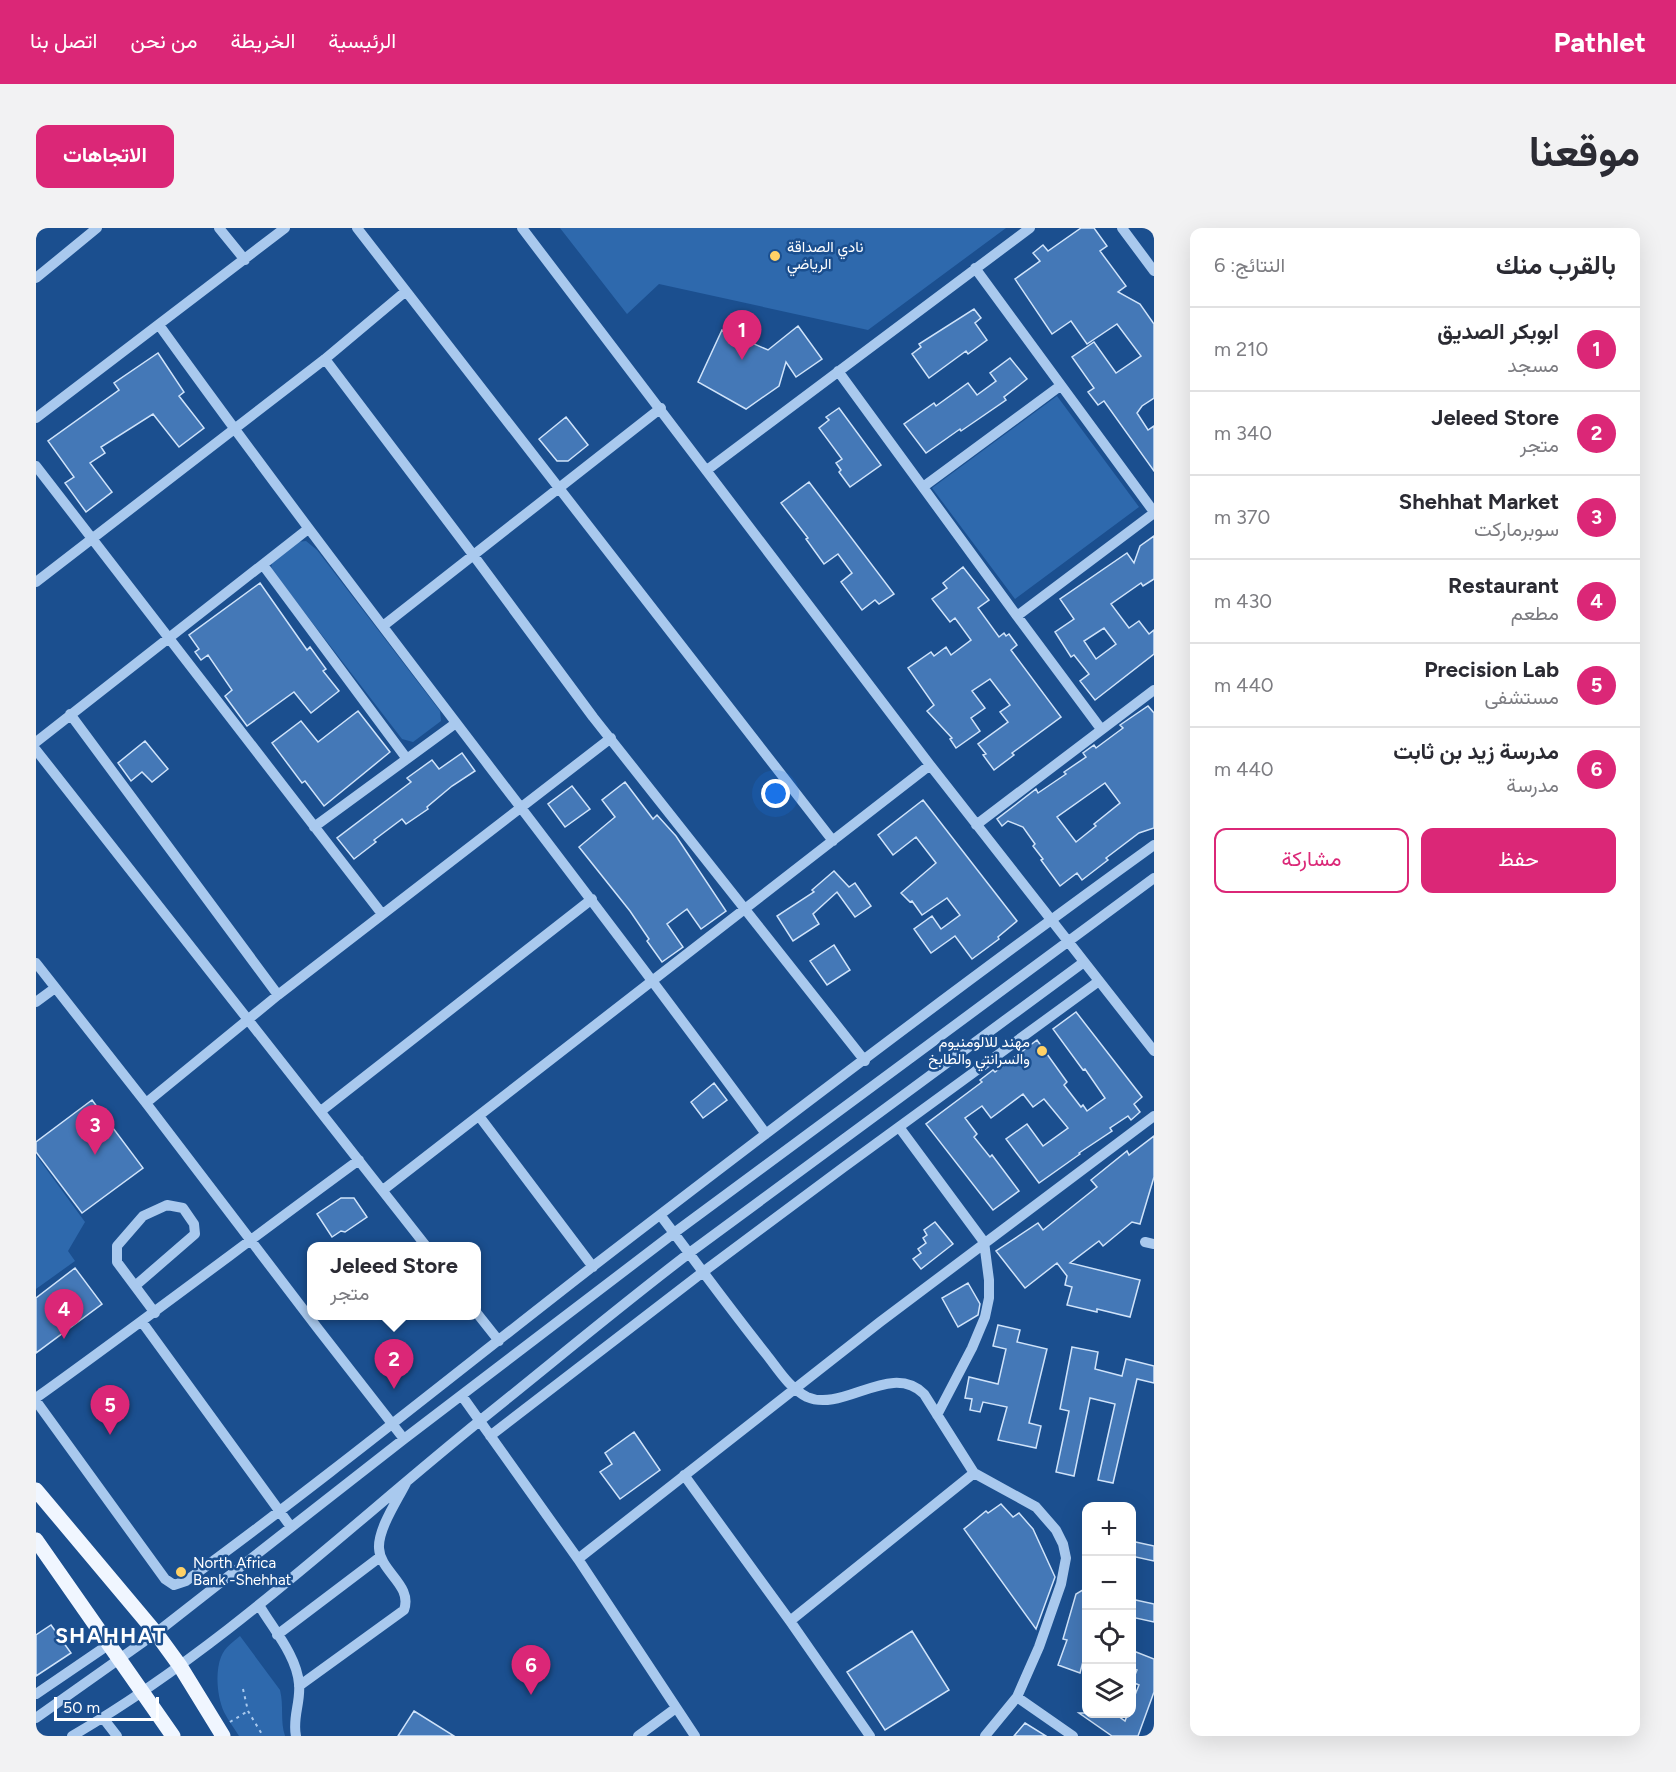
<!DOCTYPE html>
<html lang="ar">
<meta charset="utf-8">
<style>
body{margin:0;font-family:Figtree,Vazirmatn,sans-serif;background:#f2f2f3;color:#2b2b33;direction:rtl}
.controls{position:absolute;right:18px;bottom:18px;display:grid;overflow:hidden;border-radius:12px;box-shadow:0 6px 24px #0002}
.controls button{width:54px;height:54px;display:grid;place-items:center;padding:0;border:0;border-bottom:2px solid #e1e1e2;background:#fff;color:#2b2b33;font:30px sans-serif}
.scale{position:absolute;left:18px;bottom:15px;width:105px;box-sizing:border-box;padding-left:6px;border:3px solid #fff;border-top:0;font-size:16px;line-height:21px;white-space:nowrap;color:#fff;-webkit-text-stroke:4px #1b4f8f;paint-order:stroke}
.you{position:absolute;left:740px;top:566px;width:21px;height:21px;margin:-15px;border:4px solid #fff;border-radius:50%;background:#1a73e8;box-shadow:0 0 0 9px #1a73e833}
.badge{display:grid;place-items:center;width:39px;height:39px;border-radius:50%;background:#db2777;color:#fff;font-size:20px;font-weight:700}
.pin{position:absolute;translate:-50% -50px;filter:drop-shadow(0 2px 3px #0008)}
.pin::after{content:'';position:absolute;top:32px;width:21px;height:18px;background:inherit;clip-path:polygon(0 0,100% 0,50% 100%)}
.popup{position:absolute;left:271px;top:1014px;width:174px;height:78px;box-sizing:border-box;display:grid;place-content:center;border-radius:12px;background:#fff;filter:drop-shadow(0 2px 4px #0005);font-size:20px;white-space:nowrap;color:#7c7c81}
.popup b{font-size:22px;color:#2b2b33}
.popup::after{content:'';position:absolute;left:50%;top:100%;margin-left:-12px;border:12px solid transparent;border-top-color:#fff}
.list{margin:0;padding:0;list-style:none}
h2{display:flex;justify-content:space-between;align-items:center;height:78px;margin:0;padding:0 24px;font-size:26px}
h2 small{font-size:20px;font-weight:400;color:#7c7c81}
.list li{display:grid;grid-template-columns:39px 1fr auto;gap:18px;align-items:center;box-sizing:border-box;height:84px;padding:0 24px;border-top:2px solid #e1e1e2}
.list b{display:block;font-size:22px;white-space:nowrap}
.list p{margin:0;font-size:20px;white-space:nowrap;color:#7c7c81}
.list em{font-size:20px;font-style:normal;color:#7c7c81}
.actions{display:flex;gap:12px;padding:18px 24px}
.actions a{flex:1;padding:14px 0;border:2px solid #db2777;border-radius:12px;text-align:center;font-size:21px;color:#db2777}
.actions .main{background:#db2777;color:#fff}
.icon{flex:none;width:33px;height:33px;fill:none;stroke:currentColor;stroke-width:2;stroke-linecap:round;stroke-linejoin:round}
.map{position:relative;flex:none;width:1118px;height:1508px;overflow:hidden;direction:ltr;border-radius:12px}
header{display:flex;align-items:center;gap:36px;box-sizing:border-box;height:84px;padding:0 30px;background:#db2777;color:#fff}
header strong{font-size:28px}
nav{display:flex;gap:33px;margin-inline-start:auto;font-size:21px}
.intro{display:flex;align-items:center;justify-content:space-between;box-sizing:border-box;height:144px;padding:0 36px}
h1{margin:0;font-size:42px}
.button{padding:15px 27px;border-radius:12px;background:#db2777;color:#fff;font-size:21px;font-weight:700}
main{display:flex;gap:36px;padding:0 36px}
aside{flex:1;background:#fff;border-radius:12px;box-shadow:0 6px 24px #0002}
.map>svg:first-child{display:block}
.green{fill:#2e69ad}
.building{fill:#4478b7;stroke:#cfe3fa;stroke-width:1.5;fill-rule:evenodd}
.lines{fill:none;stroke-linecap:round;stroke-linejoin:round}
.path{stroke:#a9c9ee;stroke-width:2;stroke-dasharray:3 4.5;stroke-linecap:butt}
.minor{stroke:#a9c9ee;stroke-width:10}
.major{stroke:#f0f6ff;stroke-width:15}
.poi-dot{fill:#ffd166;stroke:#1b4f8f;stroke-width:2}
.labels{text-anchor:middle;stroke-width:5;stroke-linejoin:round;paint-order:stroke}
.poi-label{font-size:15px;fill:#fff;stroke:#1b4f8f;text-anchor:start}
.district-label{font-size:21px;font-weight:bold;letter-spacing:1.5px;fill:#fff;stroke:#1b4f8f}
</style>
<header>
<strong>Pathlet</strong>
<nav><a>الرئيسية</a><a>الخريطة</a><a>من نحن</a><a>اتصل بنا</a></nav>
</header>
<div class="intro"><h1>موقعنا</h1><a class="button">الاتجاهات</a></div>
<main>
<aside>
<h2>بالقرب منك<small>النتائج: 6</small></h2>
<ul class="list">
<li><span class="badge">1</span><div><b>ابوبكر الصديق</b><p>مسجد</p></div><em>210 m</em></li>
<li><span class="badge">2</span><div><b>Jeleed Store</b><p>متجر</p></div><em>340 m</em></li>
<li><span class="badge">3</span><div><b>Shehhat Market</b><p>سوبرماركت</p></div><em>370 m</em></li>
<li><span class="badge">4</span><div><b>Restaurant</b><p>مطعم</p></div><em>430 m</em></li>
<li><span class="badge">5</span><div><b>Precision Lab</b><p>مستشفى</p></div><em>440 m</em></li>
<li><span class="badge">6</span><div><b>مدرسة زيد بن ثابت</b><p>مدرسة</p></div><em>440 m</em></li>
</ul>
<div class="actions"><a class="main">حفظ</a><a>مشاركة</a></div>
</aside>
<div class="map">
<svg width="1118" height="1508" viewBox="0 0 1118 1508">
<rect width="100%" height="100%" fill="#1b4f8f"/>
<path class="green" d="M524,0H970L832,102L623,56L591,86Z
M1021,168L1103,279L979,371L896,260Z
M270,313L281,322L404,483L405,493L377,514L366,511L235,341L236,334L261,314Z
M0,927L49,994L32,1023L39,1033L0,1061Z
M204,1408L244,1462C248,1478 244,1493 249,1508H203C198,1500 192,1492 188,1484C181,1469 179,1444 185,1429C189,1419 197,1414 204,1408Z"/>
<path class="building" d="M1045,0H1058L1071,18L1064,23L1090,58L1082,64L1104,76L1118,96V170L1106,178L1101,185L1112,202L1118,198V243L1068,173L1062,177L1052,164L1058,160L1036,129L1058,114L1080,145L1105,128L1081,96L1051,116L1035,93L1016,106L979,51L1004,33L997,25L1007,17L1012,23Z
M938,81L945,90L939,95L951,112L932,126L930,123L893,150L876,126L885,119L883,116Z
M762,98L786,131L760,149L750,134L743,158L710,181L662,154L686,102L732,122Z
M122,125L148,164L143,168L168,200L143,219L117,186L65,219L69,225L54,235L76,264L50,284L29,255L38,249L12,213L83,162L78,155Z
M974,130L991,151L968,169L970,172L925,203L924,201L890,225L868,196L898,175L900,178L932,155L941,167L960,153L954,145Z
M803,180L845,237L814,259L803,244L805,242L800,235L806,231L783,200L793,192L790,189Z
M530,189L552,217L532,233H521L503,211Z
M773,254L858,366L843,376L839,372L826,382L805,354L816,345L802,326L788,336L770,311L772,310L745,275Z
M1118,308V351L1107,358L1105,355L1075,376L1093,400L1103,393L1113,406L1118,402V426L1059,472L1044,453L1053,446L1038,427L1035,429L1019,404L1038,391L1024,371L1091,325L1098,335L1104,318ZM1068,400L1080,416L1060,431L1048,413Z
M927,339L953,372L942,380L963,409L968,405L970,408L973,406L981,417L975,422L1025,489L976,525L978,527L958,542L947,527L950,526L942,516L972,494L964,484L974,477L954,451L936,463L949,480L935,490L944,503L920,520L914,511L916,510L891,483L898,477L872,440L895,424L898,428L910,419L915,427L935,412L919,390L914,394L896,371L911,360L907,355Z
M224,355L271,422L274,419L290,441L287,443L303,463L275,485L258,464L211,498L189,468L196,462L172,427L165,432L159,424L163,421L153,407Z
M1112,478L1118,485V600L1103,605L1070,630L1072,632L1046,652L1041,645L1024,658L1005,632L1007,631L997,618L999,616L987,599L972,593L966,598L961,591L1000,561L1002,565L1030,546L1028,544L1050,529L1047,525L1058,517L1060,520L1087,500L1084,497ZM1069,555L1084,575L1058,596L1060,598L1040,614L1021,589Z
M322,483L354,524L288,578L269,553L266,555L236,515L265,493L282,514Z
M109,513L132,541L116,554L106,544L95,553L82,535Z
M426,525L439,543L416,558L391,579L392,581L370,596L366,591L338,612L340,614L318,631L301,610L375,554L371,550L396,532L403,541Z
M589,554L617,591L621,587L640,608L690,683L665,701L651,681L631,696L647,719L626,734L611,713L613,711L594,683L543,619L579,589L566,572Z
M536,558L554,581L529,599L512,576Z
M887,572L981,693L962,709L963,711L936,731L919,708L895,725L878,701L896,688L905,701L924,687L911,670L886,687L876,673L874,674L865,665L900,635L880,609L857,627L842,607Z
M798,643L813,659L819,655L835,678L819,689L801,664L777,686L783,696L757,713L741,688L778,664L776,662Z
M798,717L814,742L791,757L774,733Z
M1040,784L1106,869L1098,876L1104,884L1095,892L1092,888L1074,900L1076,903L1043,925L1044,926L1003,955L970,911L991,896L1007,918L1032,900L1008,871L997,879L987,866L955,890L946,878L929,890L941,906L938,909L954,929L956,927L983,963L957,982L890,896L946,854L944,852L957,842L959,844L1001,812L1031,854L1028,857L1045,879L1047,877L1051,883L1069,870L1049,841L1047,842L1017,801Z
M678,855L691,872L667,890L655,874Z
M56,872L107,940L46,985L0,924V914Z
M1118,908V949L1104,996L1096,994L1067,1018L1063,1013L1034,1035L1104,1052L1094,1089L1061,1081V1084L1031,1077L1036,1059L1029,1057L1031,1048L1021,1035L989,1060L960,1023L1002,995L1007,1002L1061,959L1055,952L1091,923L1093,927Z
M305,970H318L331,989L309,1004L305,1003L296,1009L281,986Z
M899,994L917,1016L885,1041L877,1031L885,1025L882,1021L890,1015L887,1010L891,1007L888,1002Z
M39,1040L66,1076L0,1125V1070Z
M932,1055L944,1076L942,1087L922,1099L906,1070Z
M962,1097L984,1102L981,1114L1011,1121L993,1195L1005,1198L1000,1220L962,1212L971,1179L947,1174L944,1184L934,1182L936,1171L929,1170L933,1149L962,1156L970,1121L957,1118Z
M1036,1119L1062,1124L1059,1141L1086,1148L1090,1131L1118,1138V1155L1101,1151L1077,1255L1062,1252L1079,1176L1054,1170L1038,1248L1020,1244L1033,1183L1024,1181Z
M598,1204L624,1242L584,1271L564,1244L576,1236L569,1225Z
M965,1276L977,1289L983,1285L997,1301L1019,1349L1000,1401L928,1301L950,1283L952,1285Z
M1095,1313L1118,1318V1333L1095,1328Z
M1050,1360V1422L1044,1445L1022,1437L1031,1412L1027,1411L1040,1366Z
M1095,1371L1118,1376V1394L1095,1389Z
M15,1397L35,1425L0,1448V1407Z
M876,1403L913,1462L849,1502L811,1444Z
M1095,1422L1118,1431V1464L1102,1508H1076L1043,1485H1078L1089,1493L1092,1485H1095V1477L1103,1457L1096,1454L1101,1442L1095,1440Z
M378,1483L418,1508H362Z
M989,1495L1010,1508H978Z"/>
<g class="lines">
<path class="path" d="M207,1461L212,1483L227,1508
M194,1494L212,1483"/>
<path class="minor" d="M183,0L209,32
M321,0L797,613
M486,0L894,537L1118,823
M1086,0L1118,43
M939,40L1118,284
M0,50L61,0
M123,97C320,371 531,634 730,906
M289,131L438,328L557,489L829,833
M802,143L981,388L1118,285
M0,190L249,0
M0,238L346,686
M671,242L994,0
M887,259L1024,158
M227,337L371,531
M0,354L289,131L370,63
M981,388L1065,501
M347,398L625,180
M34,486L242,767
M0,514L272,301
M0,522L390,1018
M940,597L1118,462
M278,599L420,495
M0,735L110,875L283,1102L368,1211
M0,774L19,760
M110,875L242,767L575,510
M285,883L556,671
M443,888L557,1039
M863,899L948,1014L953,1052V1070L949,1089L936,1120L901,1187
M347,962L894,537
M625,988C660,1034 694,1081 730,1126C742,1141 753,1160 771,1169C807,1185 855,1133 888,1166L938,1245L1000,1279L1020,1302L1027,1316L1030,1330L1025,1356L1003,1419L981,1469L949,1508
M1109,1014L1118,1016
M99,1058L159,1006L158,996L147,980L131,977L107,988L81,1018V1034L119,1085
M440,1084L463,1113
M106,1094L255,1299
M426,1168L542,1331L659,1508
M0,1170C109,1092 215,1011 323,932
M0,1173L129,1351L138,1357L150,1353C288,1252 421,1144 556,1039C742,896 928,754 1118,617
M454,1208L667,1044L808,939L1063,753
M648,1247L754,1393L834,1508
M542,1331L844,1094L1118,888
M223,1377C237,1401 261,1428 263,1456C265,1474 256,1490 260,1508
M754,1393L938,1245
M241,1407L344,1329
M263,1458L368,1382C377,1357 344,1344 343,1320C342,1301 361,1273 370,1255
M0,1466L72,1417
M981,1469L1037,1508
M0,1490L120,1405L368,1211L638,1005L1118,650
M67,1490L81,1508
M36,1508C186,1421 312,1299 446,1191C516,1135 585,1077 656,1023C786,926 917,830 1048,734
M602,1508L640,1480"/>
<path class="major" d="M0,1262L120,1405L144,1438L187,1508
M0,1312L137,1508"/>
</g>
<g class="poi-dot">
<circle cx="739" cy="28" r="6"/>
<circle cx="1006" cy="823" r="6"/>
<circle cx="145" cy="1344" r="6"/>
</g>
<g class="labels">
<g class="poi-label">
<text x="751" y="24">نادي الصداقة<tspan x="751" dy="17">الرياضي</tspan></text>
<text x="994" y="819" text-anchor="end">مهند للالومنيوم<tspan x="994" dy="17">والسرانتي والطابخ</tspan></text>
<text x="157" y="1340">North Africa<tspan x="157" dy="17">Bank -Shehhat</tspan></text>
</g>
<g class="district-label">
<text x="75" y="1415">SHAHHAT</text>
</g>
</g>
</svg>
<div class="controls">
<button>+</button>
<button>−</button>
<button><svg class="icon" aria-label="locate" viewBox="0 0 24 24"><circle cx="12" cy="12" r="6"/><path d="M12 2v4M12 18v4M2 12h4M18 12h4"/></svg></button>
<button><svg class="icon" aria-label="layers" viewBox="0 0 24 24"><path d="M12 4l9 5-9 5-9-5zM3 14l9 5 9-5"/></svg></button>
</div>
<div class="scale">50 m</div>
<div class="you"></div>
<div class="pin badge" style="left:706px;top:132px">1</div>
<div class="pin badge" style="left:358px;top:1161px">2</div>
<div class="popup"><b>Jeleed Store</b>متجر</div>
<div class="pin badge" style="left:59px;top:927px">3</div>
<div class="pin badge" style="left:28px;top:1111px">4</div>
<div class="pin badge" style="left:74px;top:1207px">5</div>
<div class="pin badge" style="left:495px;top:1467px">6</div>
</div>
</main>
